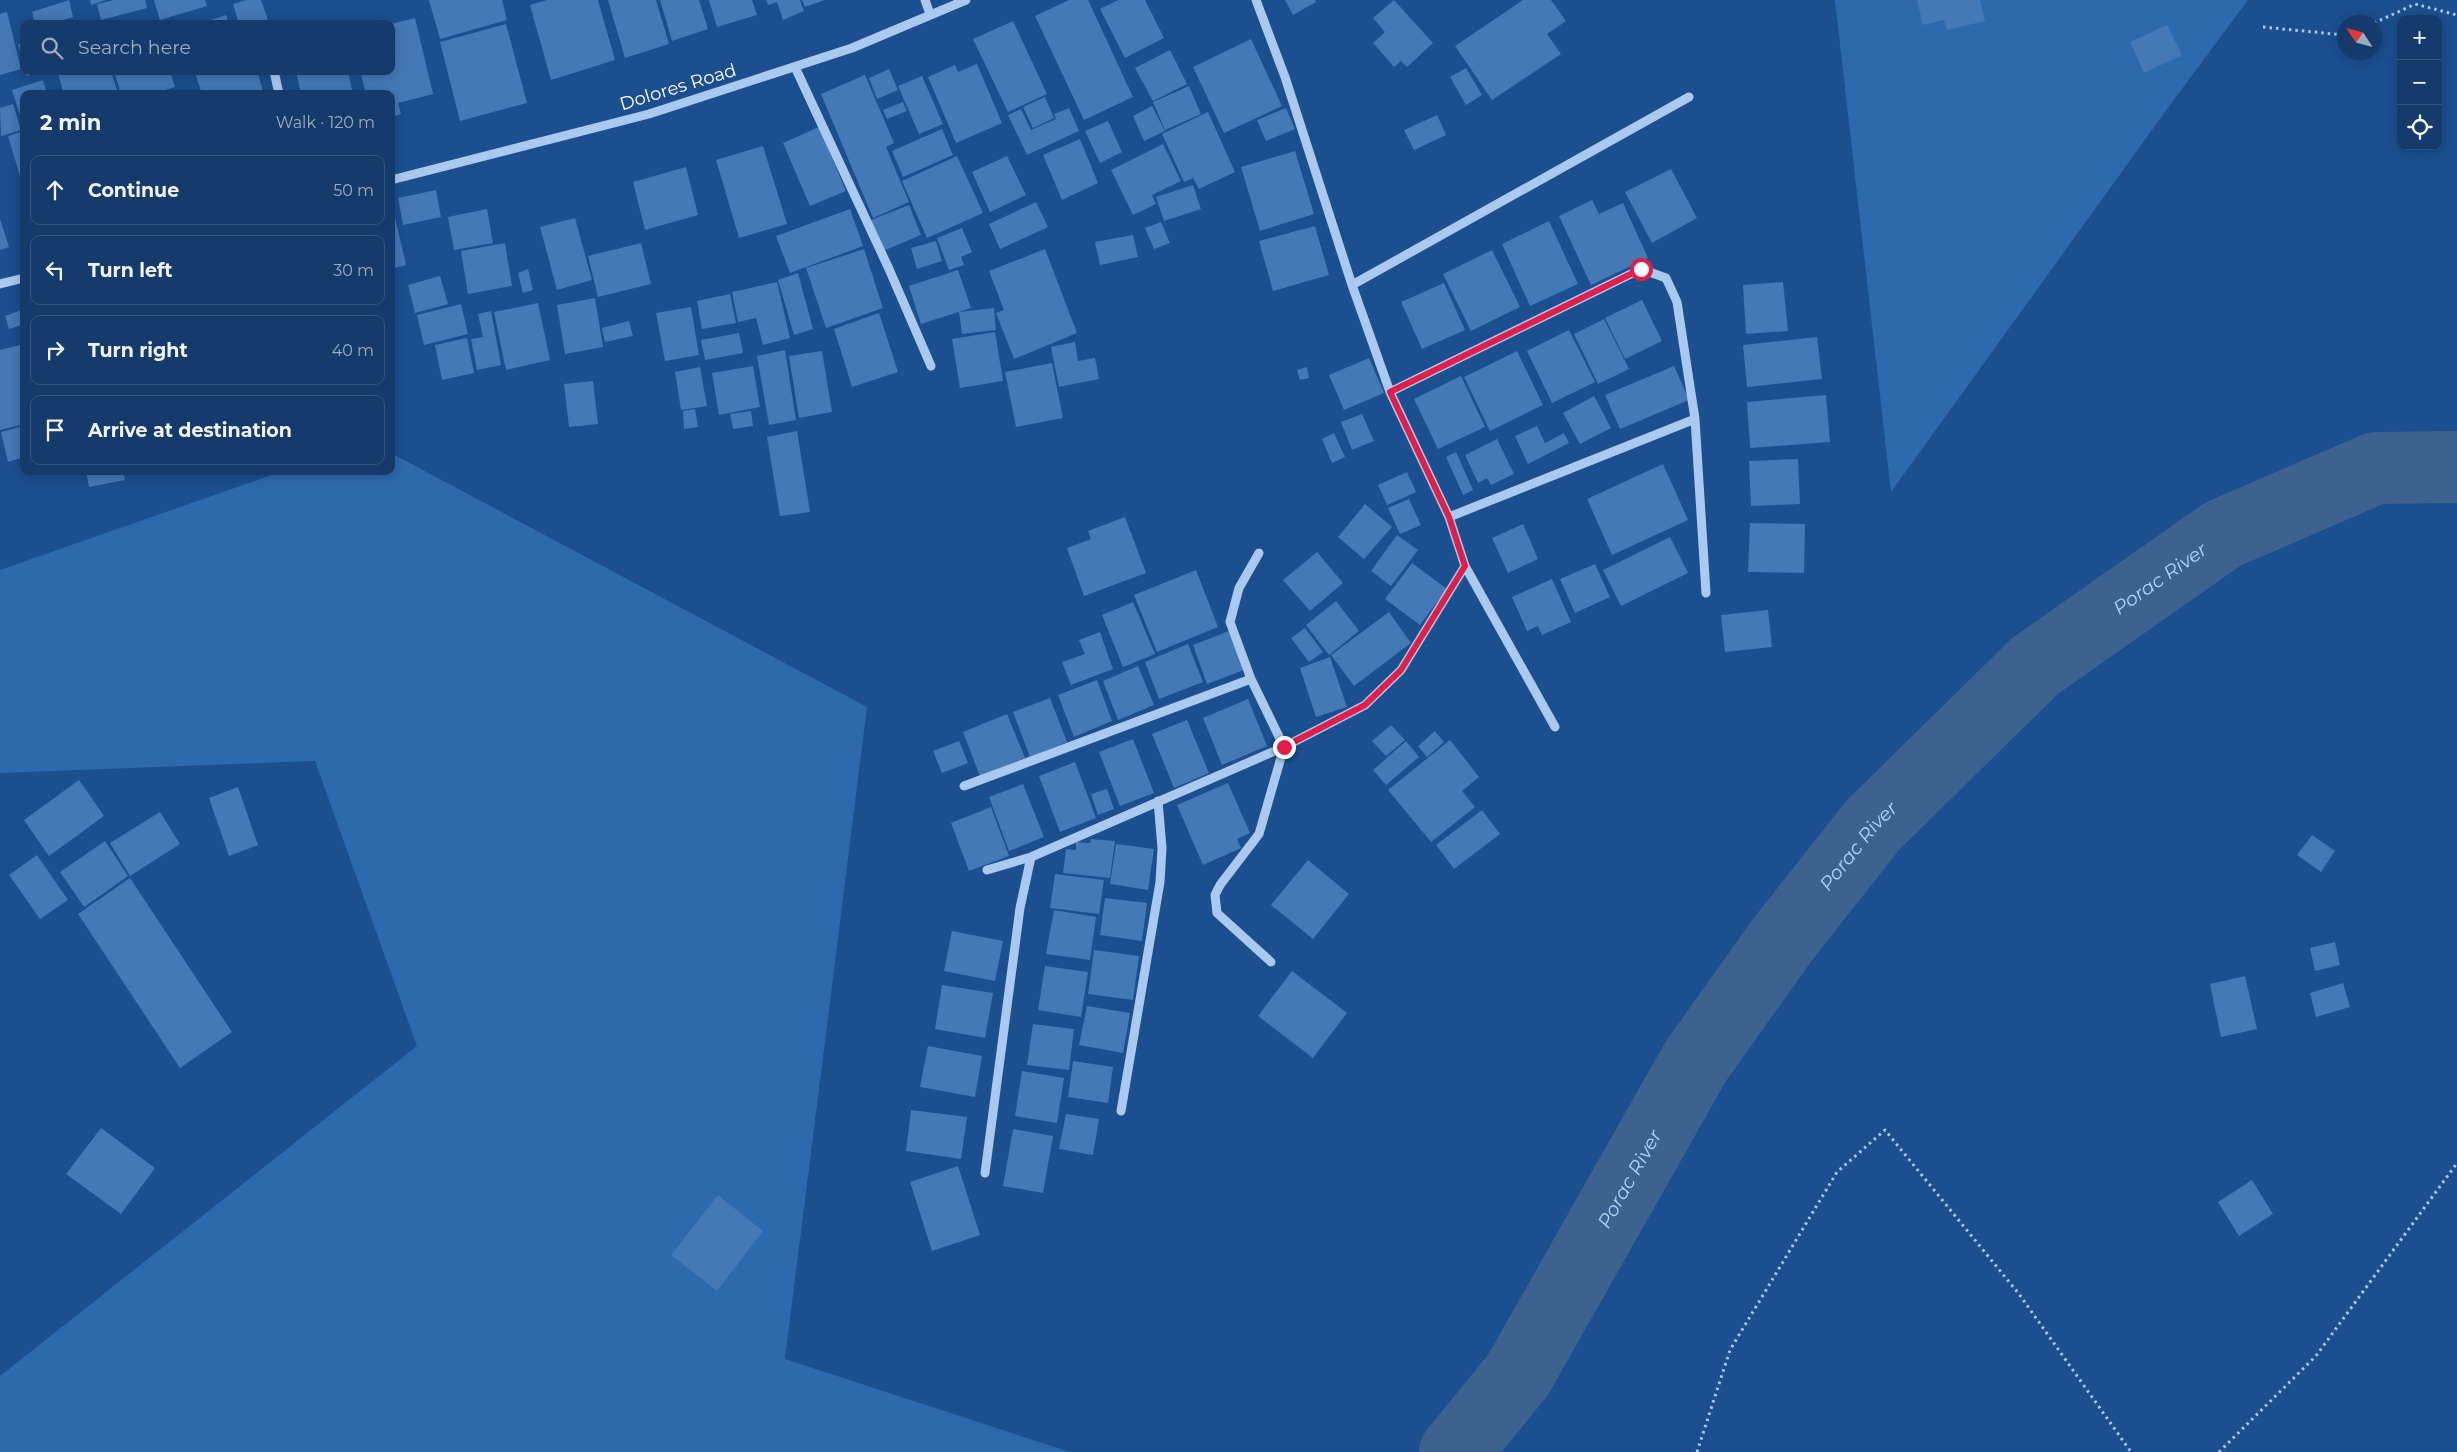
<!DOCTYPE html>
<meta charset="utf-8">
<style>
body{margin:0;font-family:Montserrat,sans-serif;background:#214673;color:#f1f3f6}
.controls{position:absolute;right:15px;top:15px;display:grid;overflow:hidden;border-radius:10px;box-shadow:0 2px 12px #0003}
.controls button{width:45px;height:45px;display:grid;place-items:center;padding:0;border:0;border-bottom:1px solid #33557e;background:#143b6b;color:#f1f3f6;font:25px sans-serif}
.compass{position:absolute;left:2337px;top:15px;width:45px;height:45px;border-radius:50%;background:#143b6b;box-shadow:0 2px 12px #0003;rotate:306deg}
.stop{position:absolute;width:15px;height:15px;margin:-11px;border:4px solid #e11d48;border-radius:50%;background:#fff}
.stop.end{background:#e11d48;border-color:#fff;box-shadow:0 1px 5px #0008}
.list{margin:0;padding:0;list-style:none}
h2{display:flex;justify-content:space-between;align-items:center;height:65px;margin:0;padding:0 20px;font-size:21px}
h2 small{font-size:16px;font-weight:400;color:#9dadc1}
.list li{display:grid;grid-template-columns:32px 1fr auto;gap:15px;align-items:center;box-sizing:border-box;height:70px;margin:0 10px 10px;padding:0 10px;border:1px solid #33557e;border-radius:10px}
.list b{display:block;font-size:19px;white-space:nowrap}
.list em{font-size:16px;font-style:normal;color:#9dadc1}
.icon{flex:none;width:28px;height:28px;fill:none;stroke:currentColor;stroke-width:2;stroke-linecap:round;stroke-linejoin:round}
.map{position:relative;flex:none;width:2457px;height:1452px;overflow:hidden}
.search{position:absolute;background:#143b6b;box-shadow:0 2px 12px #0003;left:20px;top:20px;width:375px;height:55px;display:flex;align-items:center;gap:12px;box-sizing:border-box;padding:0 18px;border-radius:10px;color:#9dadc1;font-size:19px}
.panel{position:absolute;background:#143b6b;box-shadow:0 2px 12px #0003;left:20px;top:90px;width:375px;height:385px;border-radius:10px}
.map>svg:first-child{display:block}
.green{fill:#2e69ad}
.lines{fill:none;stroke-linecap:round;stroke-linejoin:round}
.river{stroke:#3c6290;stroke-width:72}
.building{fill:#4478b7}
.path{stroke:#a9c9ee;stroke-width:3;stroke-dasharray:2.5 4;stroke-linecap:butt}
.minor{stroke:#a9c9ee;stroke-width:9}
.route{stroke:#e11d48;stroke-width:6}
.labels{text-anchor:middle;stroke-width:5;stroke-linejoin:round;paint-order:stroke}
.street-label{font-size:18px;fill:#fff;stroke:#1b4f8f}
.water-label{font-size:19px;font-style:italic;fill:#b5d3f5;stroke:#1b4f8f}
</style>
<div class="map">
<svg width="2457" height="1452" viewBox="0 0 2457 1452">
<rect width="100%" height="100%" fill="#1b4f8f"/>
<path class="green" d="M1835,0H2248L2170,105L1891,492Z
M391,453L867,707L785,1359L1070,1452H0V1376L417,1046L315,761L0,773V570L283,471H391Z"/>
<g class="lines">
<path class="river" id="s1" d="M1455,1452L1518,1375L1696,1061L1783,939L1873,825L2035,666L2223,534L2376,468L2457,467"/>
</g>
<path class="building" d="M69,0L73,17L52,24H35L32,12Z
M90,0H106L91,5Z
M114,0H145L147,8L101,20L97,4Z
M154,0H205L207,6L160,20Z
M246,0H261L269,23L239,24L233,4Z
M429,0H502L507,20L440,39Z
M547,0H598L615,60L551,80L530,5Z
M608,0H656L669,44L625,58Z
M660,0H699L708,29L672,41Z
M709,0H752L757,15L717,27Z
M766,0H800L804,11L783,20L777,2L768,5Z
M802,0H825L805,7Z
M1069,0H1088L1133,97L1084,120L1035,16Z
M1118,0H1145L1164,38L1125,58L1100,9Z
M1285,0H1315L1316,2L1293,15Z
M1394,0L1433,43L1407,67L1401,61L1394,67L1373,43L1385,32L1373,18Z
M1523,0H1551L1566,21L1547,34L1561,54L1492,100L1455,46Z
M1917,0H1980L1985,21L1947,30L1944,20L1923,25Z
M7,12L21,69L0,75V14Z
M226,15L229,24H202V23Z
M415,18L433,94L398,103L401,114L391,117V94H366L360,71H391V24Z
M1013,21L1047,94L1008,112L973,39Z
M506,24L527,103L460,121L440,42Z
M2167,25L2182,55L2144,73L2130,42Z
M1251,39L1282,106L1224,133L1193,67Z
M24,43V64H23L18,44Z
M1170,50L1187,84L1153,101L1135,68Z
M977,64L1002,123L956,143L928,77L955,65L958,72Z
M1466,68L1482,95L1466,105L1450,77Z
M889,69L898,90L877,99L869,78Z
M25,71H41V72L27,76Z
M57,71H111L117,90L106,94H64Z
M114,71H170L175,87L152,94H121Z
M200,71H257L264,94H202L195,73Z
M296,71H348L353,94H301Z
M865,75L894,143L886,147L909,202L873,218L821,94Z
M922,76L943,124L919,134L898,86Z
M43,80L47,94H24V112L19,113L12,90Z
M1189,86L1201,114L1165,130L1153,102Z
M1045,97L1054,118L1033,128L1023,107Z
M903,102L907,111L887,119L883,110Z
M13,104L21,130L1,136L0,108Z
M1152,106L1165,131L1144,141L1133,116Z
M1069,108L1079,131L1027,155L1008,115L1021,109L1031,130L1056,119L1054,114Z
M1286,108L1295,129L1266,141L1257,120Z
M1208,112L1235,172L1199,189L1193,178L1184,182L1162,134Z
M1437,115L1446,135L1414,150L1404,130Z
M1108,121L1122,152L1100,163L1085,131Z
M819,127L846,191L810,206L783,143Z
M942,129L953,155L903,177L892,151Z
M24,131V186H23L8,136Z
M1080,139L1098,183L1062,200L1043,155Z
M1163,144L1181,181L1152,195L1156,204L1133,215L1111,170Z
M763,146L787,224L739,238L716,160Z
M1295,151L1314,214L1260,231L1241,167Z
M957,156L983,213L927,238L902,181Z
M1007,156L1026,195L990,212L972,172Z
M686,167L698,215L645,230L633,182Z
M1671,169L1697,218L1652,243L1625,192Z
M1193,185L1201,209L1164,221L1156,197Z
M436,190L441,217L403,225L398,198Z
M391,200L406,265L391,269Z
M1592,200L1599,214L1623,203L1648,258L1591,285L1559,216Z
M1036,202L1048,227L1000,249L989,224Z
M909,205L921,235L883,251L871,220Z
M487,209L493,243L454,250L448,217Z
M850,209L863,246L790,273L776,236Z
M575,218L592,280L557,290L540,227Z
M0,219L9,247L0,250Z
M1549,221L1578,284L1530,306L1502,244Z
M1161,222L1170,243L1154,249L1145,228Z
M1315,226L1329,275L1273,291L1259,241Z
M962,228L972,252L961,257L964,265L949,270L937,238Z
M1133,235L1138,257L1100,265L1095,242Z
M936,241L942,261L917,269L911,248Z
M505,243L512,286L468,294L461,251Z
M641,243L651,284L598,297L588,256Z
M864,249L883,308L826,328L806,268Z
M1045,249L1077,333L1014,359L996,313L1004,310L989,271Z
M1492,250L1520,307L1471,331L1443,274Z
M528,269L533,290L523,293L518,273Z
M958,270L971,308L921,324L909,286Z
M798,273L813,329L794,335L778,280Z
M440,276L448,304L415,313L408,285Z
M777,282L790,338L763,345L756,318L738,322L732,292Z
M1783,282L1788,331L1746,334L1743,285Z
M1444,283L1465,330L1422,349L1401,302Z
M730,294L736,323L702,329L697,301Z
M595,298L603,347L565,354L557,305Z
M1642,300L1662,341L1625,359L1605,318Z
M538,303L550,360L506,370L494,312Z
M461,304L468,334L424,345L417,315Z
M691,307L699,355L665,361L656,313Z
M994,308L996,330L962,334L959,312Z
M22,310L24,324L9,329L5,316Z
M491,311L501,365L477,370L471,339L483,337L478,314Z
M879,313L898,372L852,387L834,329Z
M1604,319L1629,369L1598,384L1574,334Z
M629,321L633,336L605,342L602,328Z
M1569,330L1595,382L1552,403L1527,351Z
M995,332L1003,381L960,388L952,339Z
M739,333L743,353L705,360L701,340Z
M1817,337L1822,379L1747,387L1743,345Z
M467,338L474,373L442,380L435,345Z
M1075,342L1078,361L1095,358L1099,379L1059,387L1051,347Z
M24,344V424L0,430V350Z
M785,350L796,420L769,425L757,356Z
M822,351L832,412L799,418L789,356Z
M1517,351L1543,405L1490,431L1464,377Z
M1369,358L1384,393L1344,410L1329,375Z
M1052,363L1063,418L1016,427L1005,372Z
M753,366L760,407L719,415L712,373Z
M1674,366L1689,400L1620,429L1605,395Z
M700,367L707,406L681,410L675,372Z
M1307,367L1309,378L1300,380L1297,370Z
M1461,376L1485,427L1438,449L1414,399Z
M593,381L598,424L569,427L564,384Z
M1826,395L1830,442L1750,448L1747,402Z
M1594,396L1611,428L1580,444L1563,413Z
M695,409L698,427L684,429L683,411Z
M751,411L753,426L733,429L730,414Z
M1362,414L1374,441L1352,450L1341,422Z
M24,426V457L8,462L1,432Z
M1537,426L1545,443L1564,433L1569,443L1528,464L1515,436Z
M797,431L810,512L780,516L767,437Z
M1334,433L1345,457L1332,463L1322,439Z
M1497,439L1514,474L1491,485L1487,478L1478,483L1465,455Z
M1456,452L1473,490L1463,495L1446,457Z
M1798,459L1800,504L1751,506L1749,461Z
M1663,464L1688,520L1612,555L1587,499Z
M86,471H123L125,480L89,487Z
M1407,472L1416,492L1387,505L1378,485Z
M1409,499L1421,525L1400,534L1388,508Z
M1365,504L1392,527L1364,559L1338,537Z
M1125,517L1146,573L1084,596L1067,548L1091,539L1088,531Z
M1750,523L1805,524L1804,573L1748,572Z
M1523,524L1538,559L1508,573L1492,538Z
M1397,535L1418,550L1391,586L1371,571Z
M1670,537L1688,573L1621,606L1603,570Z
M1317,552L1343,583L1310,611L1283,580Z
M1412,563L1447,589L1420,625L1385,599Z
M1595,564L1610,597L1575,613L1560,579Z
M1196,570L1218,627L1157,652L1134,595Z
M1552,579L1571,622L1542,635L1538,626L1527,631L1512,597Z
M1336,601L1359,631L1329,655L1306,625Z
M1133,602L1155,654L1123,667L1102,615Z
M1768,610L1772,647L1725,652L1721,615Z
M1389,612L1411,643L1354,686L1331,655Z
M1305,628L1323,652L1309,662L1291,638Z
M1229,631L1244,670L1207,684L1193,645Z
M1100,632L1113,669L1071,685L1062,662L1085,654L1079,640Z
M1188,644L1203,682L1159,699L1145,662Z
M1330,657L1347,707L1316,717L1300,668Z
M1138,666L1154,705L1118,720L1103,681Z
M1097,680L1112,721L1074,737L1058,695Z
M1050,698L1067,742L1030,757L1013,712Z
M1248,699L1267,746L1222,765L1203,718Z
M1007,714L1025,758L980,776L963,732Z
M1187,720L1209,773L1174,788L1152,734Z
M1391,725L1405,740L1386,756L1372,741Z
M1435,731L1444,742L1427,757L1418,746Z
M1133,739L1154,793L1120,806L1099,752Z
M1450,740L1479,777L1462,791L1475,807L1431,842L1388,790Z
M959,741L968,763L942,773L933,751Z
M1406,741L1419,757L1386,785L1373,770Z
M1075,762L1096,818L1060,832L1039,776Z
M79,780L104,816L49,856L24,820Z
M1228,783L1250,833L1237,839L1241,848L1203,865L1177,805Z
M1023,784L1044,837L1009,851L989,797Z
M238,787L258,845L229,856L209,798Z
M1107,789L1114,809L1098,815L1091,794Z
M991,807L1009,856L969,871L951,823Z
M1482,810L1500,834L1454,869L1436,845Z
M160,812L180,844L130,876L110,843Z
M2312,835L2335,851L2321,872L2297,855Z
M1091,839L1115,841L1110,878L1063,873L1066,849L1076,850V842L1090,843Z
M105,841L128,876L84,907L60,872Z
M1116,844L1154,849L1148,890L1110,884Z
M37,855L68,900L40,919L9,875Z
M1308,860L1349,894L1313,939L1271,905Z
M1055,874L1104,880L1099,914L1050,908Z
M130,878L232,1032L180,1068L78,914Z
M1105,898L1147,903L1142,941L1100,935Z
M1054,910L1096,917L1090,960L1046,954Z
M952,931L1003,941L995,981L944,971Z
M2335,942L2340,965L2315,971L2310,948Z
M1094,950L1139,956L1133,1000L1088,994Z
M1045,966L1088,972L1081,1017L1038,1010Z
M1292,971L1347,1013L1313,1058L1258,1016Z
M2245,976L2257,1029L2221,1037L2210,984Z
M2343,983L2350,1007L2316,1017L2310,993Z
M942,985L993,993L985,1038L935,1029Z
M1087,1006L1130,1013L1123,1053L1079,1045Z
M1033,1024L1074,1029L1069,1070L1027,1065Z
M928,1046L982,1056L975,1097L920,1087Z
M1073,1061L1113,1067L1108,1103L1068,1097Z
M1022,1071L1064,1078L1057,1123L1015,1116Z
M911,1110L967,1117L961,1159L906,1151Z
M1066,1114L1099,1119L1093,1155L1059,1149Z
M101,1128L155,1168L121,1214L66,1174Z
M1013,1129L1053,1136L1043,1193L1003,1186Z
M958,1166L980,1235L932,1251L910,1182Z
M2252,1180L2273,1214L2239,1236L2218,1202Z
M718,1195L763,1231L717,1291L671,1255Z"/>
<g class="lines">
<path class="path" d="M2374,23L2415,4L2457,15
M2263,27L2344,35
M1697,1452L1730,1350L1837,1172L1885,1130L2019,1294L2131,1452
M2219,1452L2316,1356L2457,1163"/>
<path class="minor" d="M925,0L930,14
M1256,0L1285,77L1352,285L1390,392L1449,517L1465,566L1555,727
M795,67L889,269L931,366
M274,71L279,94
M391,180L649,114L852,48L966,0
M0,284L24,278
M1352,285L1689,97
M1390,392L1641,269L1666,278L1677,302L1695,419L1706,593
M1449,517L1695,419
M1259,553L1239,588L1230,622L1251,679L1284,747L1259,834L1220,885L1215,895L1217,913L1271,962
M964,786L1251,679
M987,870L1031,857L1284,747L1365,705L1401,670L1465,566
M1121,1111L1160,882L1162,848L1158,801
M985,1173L1020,908L1031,857"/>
</g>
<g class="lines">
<path class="route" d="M1284,747L1365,705L1401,670L1465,566L1449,517L1390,392L1641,269"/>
</g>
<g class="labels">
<g class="street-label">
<text transform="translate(678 87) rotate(-17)" y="6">Dolores Road</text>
</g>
<g class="water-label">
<text dy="7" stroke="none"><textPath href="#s1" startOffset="1135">Porac River</textPath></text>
<text dy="7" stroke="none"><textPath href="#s1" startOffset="730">Porac River</textPath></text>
<text dy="7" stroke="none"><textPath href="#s1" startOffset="325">Porac River</textPath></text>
</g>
</g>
</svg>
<div class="controls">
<button>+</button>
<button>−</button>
<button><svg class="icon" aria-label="locate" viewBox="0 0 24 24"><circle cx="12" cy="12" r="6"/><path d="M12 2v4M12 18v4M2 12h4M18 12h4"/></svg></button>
</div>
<svg class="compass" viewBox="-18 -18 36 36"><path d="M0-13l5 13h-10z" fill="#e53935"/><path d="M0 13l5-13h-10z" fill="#9dadc1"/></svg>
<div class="stop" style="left:1641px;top:269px"></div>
<div class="stop end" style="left:1284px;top:747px"></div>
<div class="search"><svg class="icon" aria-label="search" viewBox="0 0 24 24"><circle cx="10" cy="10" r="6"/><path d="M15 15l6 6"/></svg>Search here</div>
<section class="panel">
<h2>2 min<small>Walk · 120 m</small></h2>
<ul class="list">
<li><svg class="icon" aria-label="ahead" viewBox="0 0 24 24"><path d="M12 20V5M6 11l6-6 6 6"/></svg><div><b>Continue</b></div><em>50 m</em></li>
<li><svg class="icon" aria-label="left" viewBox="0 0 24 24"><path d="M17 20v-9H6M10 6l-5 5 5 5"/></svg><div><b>Turn left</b></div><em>30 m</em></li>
<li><svg class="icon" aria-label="right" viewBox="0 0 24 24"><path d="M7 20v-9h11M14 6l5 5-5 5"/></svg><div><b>Turn right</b></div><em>40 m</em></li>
<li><svg class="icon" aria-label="arrive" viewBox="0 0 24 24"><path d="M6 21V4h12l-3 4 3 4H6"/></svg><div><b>Arrive at destination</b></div></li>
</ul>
</section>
</div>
